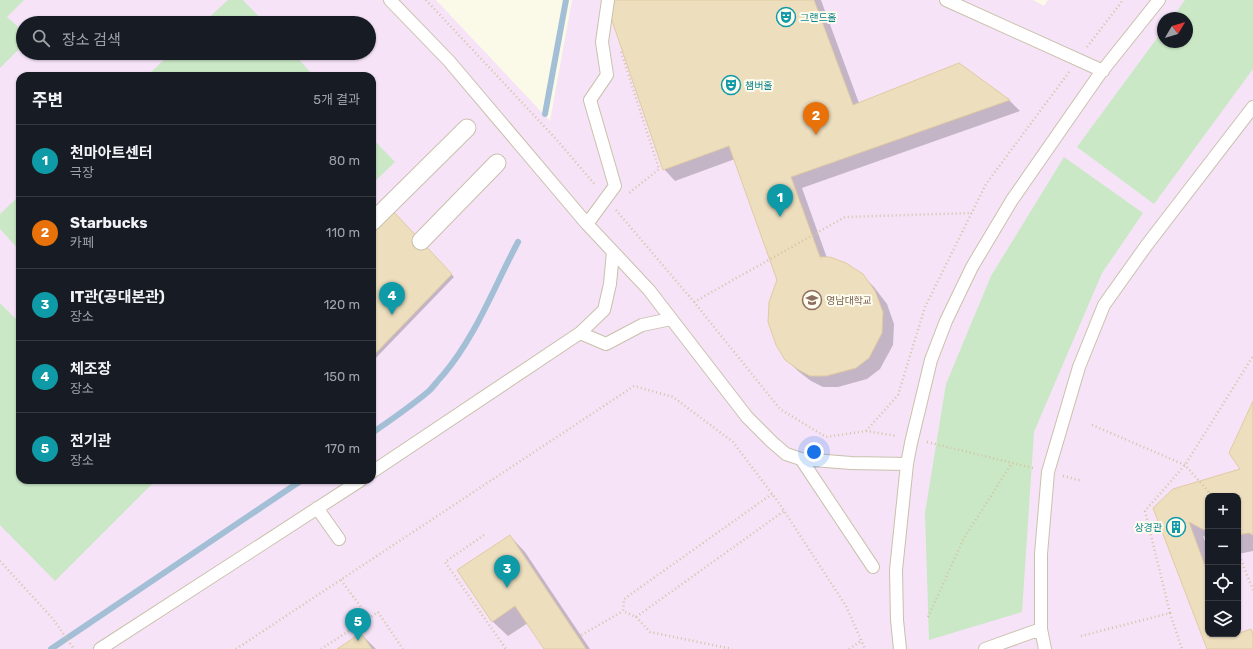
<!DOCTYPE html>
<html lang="ko">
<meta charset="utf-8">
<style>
body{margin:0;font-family:Rubik,"Noto Sans KR",sans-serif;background:#242831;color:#f1f3f6}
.controls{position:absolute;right:12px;bottom:12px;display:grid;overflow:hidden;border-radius:8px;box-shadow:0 1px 3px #0004}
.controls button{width:36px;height:36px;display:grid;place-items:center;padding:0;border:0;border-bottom:1px solid #363941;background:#171b24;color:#f1f3f6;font:20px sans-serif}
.compass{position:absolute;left:1157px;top:12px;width:36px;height:36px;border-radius:50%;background:#171b24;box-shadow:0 1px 3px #0004;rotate:52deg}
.you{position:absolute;left:814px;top:452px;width:14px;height:14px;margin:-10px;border:3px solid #fff;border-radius:50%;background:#1a73e8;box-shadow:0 0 0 6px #1a73e833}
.badge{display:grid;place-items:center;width:26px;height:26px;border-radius:50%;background:#db2777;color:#fff;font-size:13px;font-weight:700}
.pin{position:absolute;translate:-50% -33px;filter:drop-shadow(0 1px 2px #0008)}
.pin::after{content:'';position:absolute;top:21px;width:14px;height:12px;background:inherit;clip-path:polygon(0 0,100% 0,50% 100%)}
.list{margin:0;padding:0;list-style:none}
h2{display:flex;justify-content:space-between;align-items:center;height:52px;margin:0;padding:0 16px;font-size:17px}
h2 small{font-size:13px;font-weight:400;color:#9ea1a6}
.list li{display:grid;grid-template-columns:26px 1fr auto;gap:12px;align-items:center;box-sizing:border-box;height:72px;padding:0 16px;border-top:1px solid #363941}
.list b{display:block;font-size:15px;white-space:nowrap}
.list p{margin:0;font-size:13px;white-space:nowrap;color:#9ea1a6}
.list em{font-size:13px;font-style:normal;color:#9ea1a6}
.icon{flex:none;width:22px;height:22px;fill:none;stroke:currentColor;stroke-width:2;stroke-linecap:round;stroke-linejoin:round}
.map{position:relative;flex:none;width:1253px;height:649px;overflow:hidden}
.search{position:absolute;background:#171b24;box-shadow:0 1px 3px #0004;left:16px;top:16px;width:360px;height:44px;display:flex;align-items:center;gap:10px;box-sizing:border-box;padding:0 14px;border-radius:22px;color:#9ea1a6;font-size:15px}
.panel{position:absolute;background:#171b24;box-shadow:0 1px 3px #0004;left:16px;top:72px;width:360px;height:412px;border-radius:12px}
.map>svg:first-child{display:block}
.education{fill:#f6e3f8;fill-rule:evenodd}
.green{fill:#cae8c6}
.shadow{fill:#0003}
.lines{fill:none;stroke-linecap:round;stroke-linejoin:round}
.stream{stroke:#a3bfd5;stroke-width:6}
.building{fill:#eddebe;stroke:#e1cba1}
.service-casing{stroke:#c9c1ab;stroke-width:14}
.pedestrian-casing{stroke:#c9c1ab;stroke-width:19}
.path{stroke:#d4c4a3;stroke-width:2.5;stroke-dasharray:1 3;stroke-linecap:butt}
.service{stroke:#fff;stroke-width:12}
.pedestrian{stroke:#fff;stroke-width:17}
.labels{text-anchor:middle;stroke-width:4;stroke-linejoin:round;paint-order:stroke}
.culture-label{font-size:10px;fill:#0d838f;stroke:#fefced;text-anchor:start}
.education-label{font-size:10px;fill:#785e54;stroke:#fefced;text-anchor:start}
</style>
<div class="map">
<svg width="1253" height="649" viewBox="0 0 1253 649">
<rect width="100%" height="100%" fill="#fbf9e7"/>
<path class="education" d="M0,0H436L550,121L572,0H1033L1044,6L1048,0H1253V649H0ZM1163,18H1187V42H1163ZM23,23H369V53H23ZM20,76H372V480H20ZM1208,496H1238V634H1208Z"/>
<path class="green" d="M0,0H24L7,17L23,31V45L0,68Z
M228,0H243L265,23H203Z
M1185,0H1253V69L1154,204L1077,147L1163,30V42H1187V18H1172Z
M171,53H293L314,76H147Z
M372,138L395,162L372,184Z
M1064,157L1143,213L1102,273L1034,432L1022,612L929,640L925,513L946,384L991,276Z
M20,195V251L0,229V214Z
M0,303L20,323V480H156L55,581L0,525Z"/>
<path class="shadow" d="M606,0H821L859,103L959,64L1009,100L1020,111L802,188L827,258L862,275L874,287L887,304L894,324L893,345L880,369L867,379L838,387H823L811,381L798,371L786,359L778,280L735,159L675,181L664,169Z
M392,211L454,277L372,362V231Z
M1253,403V551L1238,554V496H1208V538L1203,536L1208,549V634H1238V631L1239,634L1251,630L1253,632V649H1208L1154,508L1242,470Z
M510,536L525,552L590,649H545L528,623L508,636L492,621Z
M361,634L376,649H339Z"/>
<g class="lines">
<path class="stream" d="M545,114L566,0
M372,433C391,420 411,406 429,391C434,386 438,380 443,375C476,336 494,287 518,242
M51,649L302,480"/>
</g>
<path class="building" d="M605,0H814L853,105L959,63L1010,100L791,177L820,257H830L846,263L863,274L875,291L883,312L882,333L869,358L856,368L826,376H810L799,370L785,360L776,345L768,322L769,302L777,280L729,146L663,170Z
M392,210L452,274L372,357V229Z
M1253,401V535L1249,533L1238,535V496H1208V532L1189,522L1208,574V634H1230L1231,636L1251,629L1253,634V649H1207L1153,508L1173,489L1240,469L1229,453Z
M510,535L586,649H544L515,606L492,622L457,570Z
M361,633L372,649H337Z"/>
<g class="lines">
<defs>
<path id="service" d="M390,0L449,61L587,224L649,290L747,417L772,442L786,454L801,459L851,463L907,464
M946,0L1103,71
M587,224L615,186L590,100L607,75L602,42L608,0
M580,333L606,344L642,325L671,319
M801,459L873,567
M372,472L580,333L604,310L610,284L613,252
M317,508L339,539
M100,649L361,480
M900,649L897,620L896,570L907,464L911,443L931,360L946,321L972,267L1012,200L1099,75L1159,0
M985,649L1041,629
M1045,649L1041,629V554L1048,472L1079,367L1104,305L1146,246L1253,107"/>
<path id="pedestrian" d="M372,222L467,128
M421,241L497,163"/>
</defs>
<use href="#service" class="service-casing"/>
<use href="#pedestrian" class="pedestrian-casing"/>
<path class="path" d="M426,0L557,140L596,186
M1087,47L1123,0
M621,52L659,169L629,193
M616,210L694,302L780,409L826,437L866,431L897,436
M694,302L845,217L972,213
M1092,425L1185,465L1208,491L1210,496
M866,431L898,395L925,307L986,184L1069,72
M927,442L1033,468
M1063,476L1082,481
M772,494L624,599L623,611L636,617L784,511
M484,535L445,562L506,649
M1238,552L1253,590
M0,561L53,619L74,649
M341,580L369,618
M1170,613L1182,649
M636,617L650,632L732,649
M928,617L964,538L1012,463
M1081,636L1170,613L1145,511L1185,465L1253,356
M578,637L623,611
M236,649L634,386L673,397L733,442L779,503L846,606L865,649
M321,649L378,612L403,649
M849,649L861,641"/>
<use href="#service" class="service"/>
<use href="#pedestrian" class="pedestrian"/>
</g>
<defs>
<symbol id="theatre-ring" viewBox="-11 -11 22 22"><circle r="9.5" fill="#fefced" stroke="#0f9aa8" stroke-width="1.5"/><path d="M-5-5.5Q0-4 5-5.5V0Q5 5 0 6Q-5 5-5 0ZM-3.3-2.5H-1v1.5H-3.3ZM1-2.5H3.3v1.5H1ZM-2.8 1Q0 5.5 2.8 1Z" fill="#0f9aa8"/></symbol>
<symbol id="university-ring" viewBox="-11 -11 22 22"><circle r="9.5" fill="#fefced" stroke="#8d6e63" stroke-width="1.5"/><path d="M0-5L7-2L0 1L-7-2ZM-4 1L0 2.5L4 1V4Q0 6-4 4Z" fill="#8d6e63"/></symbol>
<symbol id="building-ring" viewBox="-11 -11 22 22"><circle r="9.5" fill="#fefced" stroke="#0f9aa8" stroke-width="1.5"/><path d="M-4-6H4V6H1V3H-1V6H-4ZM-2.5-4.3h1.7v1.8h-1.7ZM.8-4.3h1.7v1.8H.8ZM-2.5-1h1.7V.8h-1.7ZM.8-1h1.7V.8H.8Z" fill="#0f9aa8"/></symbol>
</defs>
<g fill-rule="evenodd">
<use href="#theatre-ring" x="775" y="6" width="22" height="22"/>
<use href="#theatre-ring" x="720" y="74" width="22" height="22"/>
<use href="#university-ring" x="801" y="289" width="22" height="22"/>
<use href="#building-ring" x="1165" y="516" width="22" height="22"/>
</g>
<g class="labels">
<g class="culture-label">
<text x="800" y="21">그랜드홀</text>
<text x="745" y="89">챔버홀</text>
<text x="1162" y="531" text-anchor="end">상경관</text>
</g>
<g class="education-label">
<text x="826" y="304">영남대학교</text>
</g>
</g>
</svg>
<div class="controls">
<button>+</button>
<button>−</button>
<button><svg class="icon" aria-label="locate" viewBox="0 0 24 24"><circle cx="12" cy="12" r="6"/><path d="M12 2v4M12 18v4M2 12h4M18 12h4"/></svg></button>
<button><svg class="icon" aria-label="layers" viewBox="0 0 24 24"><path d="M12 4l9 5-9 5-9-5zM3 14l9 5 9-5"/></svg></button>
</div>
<svg class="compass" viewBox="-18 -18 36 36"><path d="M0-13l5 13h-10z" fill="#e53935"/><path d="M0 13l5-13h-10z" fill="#9ea1a6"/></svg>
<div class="you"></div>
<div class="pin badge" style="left:780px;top:217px;background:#0f9aa8">1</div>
<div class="pin badge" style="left:816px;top:135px;background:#e8710a">2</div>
<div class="pin badge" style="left:507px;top:588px;background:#0f9aa8">3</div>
<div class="pin badge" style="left:392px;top:315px;background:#0f9aa8">4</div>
<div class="pin badge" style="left:358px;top:641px;background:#0f9aa8">5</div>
<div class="search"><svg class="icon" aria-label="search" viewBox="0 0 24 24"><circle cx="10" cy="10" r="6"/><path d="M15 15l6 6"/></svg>장소 검색</div>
<section class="panel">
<h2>주변<small>5개 결과</small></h2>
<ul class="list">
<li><span class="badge" style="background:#0f9aa8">1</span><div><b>천마아트센터</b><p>극장</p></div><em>80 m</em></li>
<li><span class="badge" style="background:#e8710a">2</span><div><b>Starbucks</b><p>카페</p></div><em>110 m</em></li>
<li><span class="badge" style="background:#0f9aa8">3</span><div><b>IT관(공대본관)</b><p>장소</p></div><em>120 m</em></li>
<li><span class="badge" style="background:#0f9aa8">4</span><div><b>체조장</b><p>장소</p></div><em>150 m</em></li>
<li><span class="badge" style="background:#0f9aa8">5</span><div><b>전기관</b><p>장소</p></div><em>170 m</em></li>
</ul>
</section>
</div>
